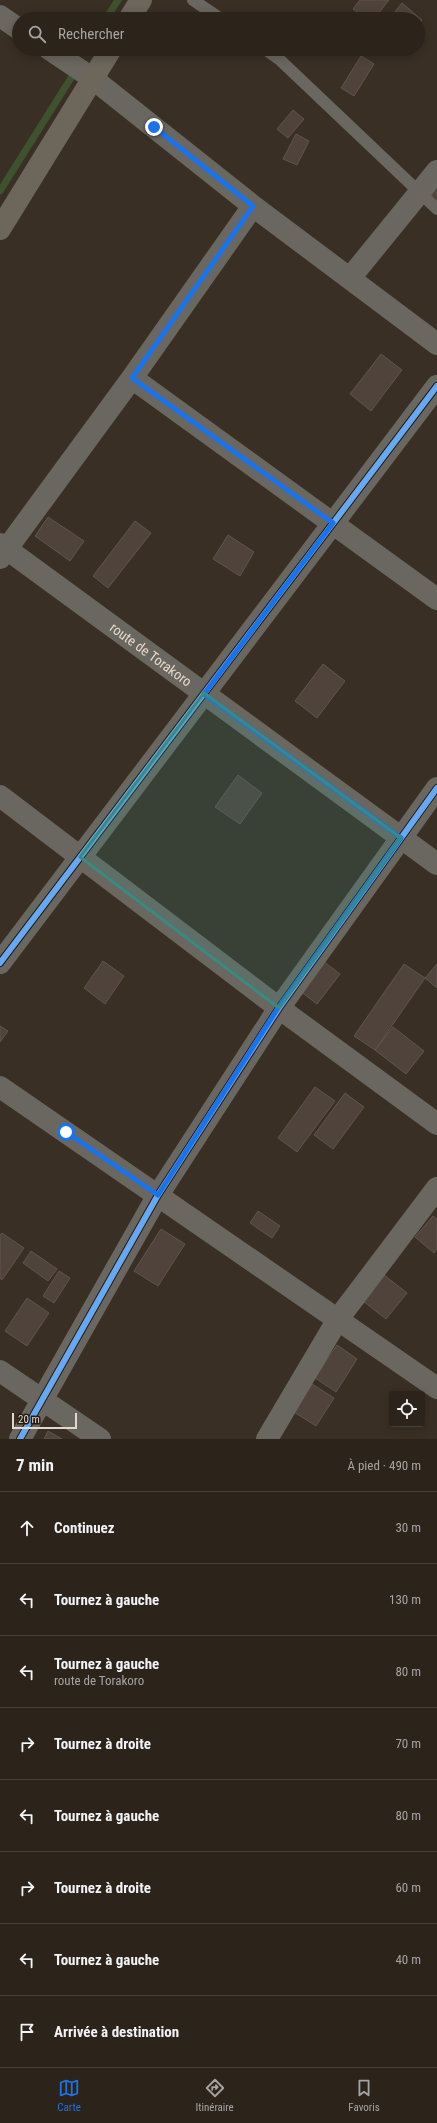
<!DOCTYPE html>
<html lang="fr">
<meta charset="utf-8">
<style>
body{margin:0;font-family:"Roboto Condensed",sans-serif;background:#382f28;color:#f1f3f6}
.controls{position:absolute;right:12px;bottom:12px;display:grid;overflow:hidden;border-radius:4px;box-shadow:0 2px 10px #0003}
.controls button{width:36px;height:36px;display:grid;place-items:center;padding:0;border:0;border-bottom:1px solid #48403a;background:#2c231b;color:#f1f3f6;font:20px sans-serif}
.scale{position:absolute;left:12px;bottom:10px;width:65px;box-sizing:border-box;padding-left:4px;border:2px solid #e3d8cb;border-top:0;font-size:11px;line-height:14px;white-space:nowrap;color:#e3d8cb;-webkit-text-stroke:3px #231a11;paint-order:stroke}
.stop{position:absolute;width:12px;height:12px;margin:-9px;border:3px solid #1a73e8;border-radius:50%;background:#fff}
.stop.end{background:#1a73e8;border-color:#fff;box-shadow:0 1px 4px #0008}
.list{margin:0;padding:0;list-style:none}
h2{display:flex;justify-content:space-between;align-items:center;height:52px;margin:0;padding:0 16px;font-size:17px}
h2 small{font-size:13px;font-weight:400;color:#a6a4a3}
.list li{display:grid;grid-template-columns:26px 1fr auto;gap:12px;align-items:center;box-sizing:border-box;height:72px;padding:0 16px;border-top:1px solid #48403a}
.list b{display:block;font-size:15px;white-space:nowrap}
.list p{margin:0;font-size:13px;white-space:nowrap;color:#a6a4a3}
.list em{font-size:13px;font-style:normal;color:#a6a4a3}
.icon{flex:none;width:22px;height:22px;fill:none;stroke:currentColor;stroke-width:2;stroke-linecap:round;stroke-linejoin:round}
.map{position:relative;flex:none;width:437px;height:1439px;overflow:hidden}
.search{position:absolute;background:#2c231b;box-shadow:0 2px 10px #0003;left:12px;right:12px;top:12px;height:44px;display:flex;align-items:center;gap:10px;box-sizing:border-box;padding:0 14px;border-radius:22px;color:#a6a4a3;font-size:15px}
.sheet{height:628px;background:#2c231b}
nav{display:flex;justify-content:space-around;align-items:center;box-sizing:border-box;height:56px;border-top:1px solid #48403a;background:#2c231b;font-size:11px;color:#a6a4a3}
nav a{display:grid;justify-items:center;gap:2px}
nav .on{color:#1a73e8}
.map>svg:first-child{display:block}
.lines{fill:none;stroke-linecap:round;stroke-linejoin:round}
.stream{stroke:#3f522f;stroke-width:7}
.building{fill:#50433b;stroke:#60554e}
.service{stroke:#6a6760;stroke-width:12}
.minor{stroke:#6a6760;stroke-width:22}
.tertiary{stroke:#6a6760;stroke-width:22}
.primary{stroke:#6c665b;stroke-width:22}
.cycleway-casing{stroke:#231a11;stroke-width:8}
.cycleway{stroke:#66a8f1;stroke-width:6}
.route{stroke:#1a73e8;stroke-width:5}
.marked{fill:#398a81;fill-opacity:0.2;stroke:#398a81;stroke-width:3;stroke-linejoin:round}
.labels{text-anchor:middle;stroke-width:3.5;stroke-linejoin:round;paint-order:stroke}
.street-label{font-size:14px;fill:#e3d8cb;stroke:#231a11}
</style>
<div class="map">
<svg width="437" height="1439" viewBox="0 0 437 1439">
<rect width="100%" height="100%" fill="#3a2f24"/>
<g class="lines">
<path class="stream" d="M106,19L118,0
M86,52L88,49
M0,191L71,78"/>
</g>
<path class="building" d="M360,0H389L374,19H366L353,9Z
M402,3L422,20L418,25V19H389Z
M361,56L374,64L354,96L341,88Z
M293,110L304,119L288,138L277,129Z
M296,134L309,141L297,165L283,159Z
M437,190V206L429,199Z
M381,354L402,370L371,411L350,394Z
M48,517L84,541L70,561L35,536Z
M135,521L151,533L108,588L93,576Z
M228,535L254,552L240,576L213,559Z
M323,664L345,681L317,718L295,701Z
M238,775L262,793L240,824L215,807Z
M319,958L340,974L317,1004L296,988Z
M103,961L124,976L105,1004L84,988Z
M404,964L425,978L375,1050L354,1036Z
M437,964V988L425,978Z
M0,1026L8,1031L0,1042Z
M393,1027L424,1051L406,1074L375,1050Z
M315,1087L335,1101L297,1152L278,1138Z
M345,1093L364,1107L333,1149L314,1135Z
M258,1211L280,1226L272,1238L250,1223Z
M433,1216L437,1219V1249L434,1253L415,1237Z
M161,1229L185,1244L158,1286L134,1271Z
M2,1233L24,1248L2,1280L0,1278V1235Z
M31,1251L57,1269L48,1281L23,1263Z
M59,1271L70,1278L54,1303L43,1296Z
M384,1275L407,1293L386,1319L363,1301Z
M27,1298L49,1313L27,1346L5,1331Z
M337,1345L357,1359L336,1392L315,1378Z
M312,1384L334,1398L316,1426L294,1412Z
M48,1431L62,1439H44Z"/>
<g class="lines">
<path class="service" d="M193,0L221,19
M265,49L279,59L437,209"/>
<path class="minor" d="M0,16L19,29
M49,49L92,78L253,206L437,344
M350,278L437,171
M132,378L437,599
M0,558L132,378L253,206
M0,796L279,1008L437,1124
M0,963L437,386
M0,1087L437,1388
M0,1371L100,1439
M20,1439L158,1195L279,1008L437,788
M267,1439L338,1319L437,1188"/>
<path class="tertiary" id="s1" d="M0,544L437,864"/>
<path class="primary" d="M129,19L141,0
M0,229L111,49"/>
<defs>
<path id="cycleway" d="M0,963L437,386
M20,1439L158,1195L279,1008L437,788"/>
</defs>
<use href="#cycleway" class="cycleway-casing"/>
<use href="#cycleway" class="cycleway"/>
</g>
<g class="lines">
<path class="route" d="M66,1132L158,1195L278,1008L401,838L204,694L333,523L132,378L253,206L154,127"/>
</g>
<path class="marked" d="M204,693L401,838L279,1008L80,857Z"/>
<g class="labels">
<g class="street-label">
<text dy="5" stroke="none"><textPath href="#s1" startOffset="187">route de Torakoro</textPath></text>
</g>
</g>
</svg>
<div class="controls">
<button><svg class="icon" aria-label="locate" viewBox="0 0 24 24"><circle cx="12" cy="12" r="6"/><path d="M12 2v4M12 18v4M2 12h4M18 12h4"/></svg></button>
</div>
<div class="scale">20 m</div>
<div class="stop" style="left:66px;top:1132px"></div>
<div class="stop end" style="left:154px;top:127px"></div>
<div class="search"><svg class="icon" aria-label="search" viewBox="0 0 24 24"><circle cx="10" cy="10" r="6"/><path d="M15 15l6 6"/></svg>Rechercher</div>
</div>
<section class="sheet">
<h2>7 min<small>À pied · 490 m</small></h2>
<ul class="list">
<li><svg class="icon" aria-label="ahead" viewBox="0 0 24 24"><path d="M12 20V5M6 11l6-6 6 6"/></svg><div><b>Continuez</b></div><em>30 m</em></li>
<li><svg class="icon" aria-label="left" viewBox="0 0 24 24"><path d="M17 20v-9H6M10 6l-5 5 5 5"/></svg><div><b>Tournez à gauche</b></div><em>130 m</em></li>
<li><svg class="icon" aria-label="left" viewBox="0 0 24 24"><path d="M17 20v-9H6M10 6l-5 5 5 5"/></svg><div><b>Tournez à gauche</b><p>route de Torakoro</p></div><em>80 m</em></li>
<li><svg class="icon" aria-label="right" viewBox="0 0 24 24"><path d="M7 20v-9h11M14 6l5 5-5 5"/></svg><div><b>Tournez à droite</b></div><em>70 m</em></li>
<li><svg class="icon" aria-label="left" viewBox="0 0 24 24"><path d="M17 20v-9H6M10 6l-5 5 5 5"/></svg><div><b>Tournez à gauche</b></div><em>80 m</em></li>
<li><svg class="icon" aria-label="right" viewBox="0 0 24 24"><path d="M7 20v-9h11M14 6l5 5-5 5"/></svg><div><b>Tournez à droite</b></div><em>60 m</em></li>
<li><svg class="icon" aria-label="left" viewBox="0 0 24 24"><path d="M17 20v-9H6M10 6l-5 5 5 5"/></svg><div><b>Tournez à gauche</b></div><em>40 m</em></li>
<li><svg class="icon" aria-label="arrive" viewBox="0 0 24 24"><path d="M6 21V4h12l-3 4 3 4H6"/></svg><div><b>Arrivée à destination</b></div></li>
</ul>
</section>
<nav>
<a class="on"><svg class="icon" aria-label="map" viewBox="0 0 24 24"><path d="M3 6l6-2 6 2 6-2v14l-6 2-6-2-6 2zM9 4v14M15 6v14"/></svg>Carte</a>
<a><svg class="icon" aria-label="directions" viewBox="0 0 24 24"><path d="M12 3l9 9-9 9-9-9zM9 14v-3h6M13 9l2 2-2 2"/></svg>Itinéraire</a>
<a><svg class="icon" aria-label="saved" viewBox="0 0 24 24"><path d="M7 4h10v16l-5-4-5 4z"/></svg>Favoris</a>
</nav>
